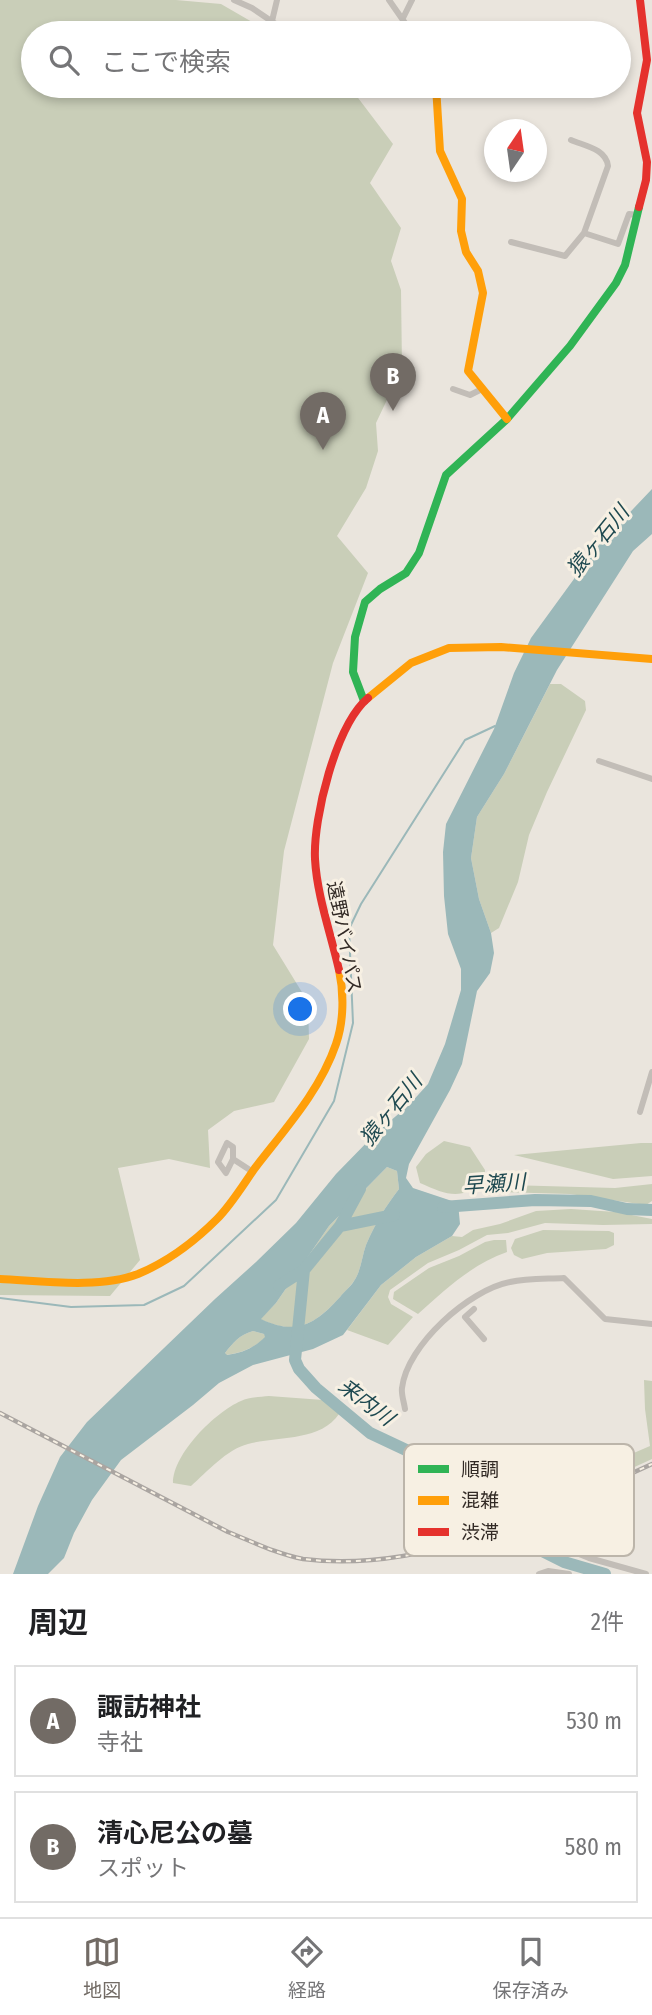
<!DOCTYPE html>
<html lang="ja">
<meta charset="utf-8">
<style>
body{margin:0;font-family:"Fira Sans Condensed","Noto Sans JP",sans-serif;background:#f2f2f2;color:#202124}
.compass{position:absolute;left:484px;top:119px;width:63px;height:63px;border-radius:50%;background:#fff;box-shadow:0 4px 10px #0003;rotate:13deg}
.you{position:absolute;left:301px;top:1010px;width:24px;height:24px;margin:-18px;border:5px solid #fff;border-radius:50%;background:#1a73e8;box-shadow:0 0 0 10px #1a73e833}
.badge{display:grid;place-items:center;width:46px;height:46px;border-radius:50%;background:#726b65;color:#fff;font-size:23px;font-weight:700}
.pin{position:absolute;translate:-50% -58px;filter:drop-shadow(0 2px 4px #0008)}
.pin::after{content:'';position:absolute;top:37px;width:24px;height:21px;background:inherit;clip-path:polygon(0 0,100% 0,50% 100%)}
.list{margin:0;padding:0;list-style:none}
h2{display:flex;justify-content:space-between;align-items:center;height:91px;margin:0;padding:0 28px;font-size:30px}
h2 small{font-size:23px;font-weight:400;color:#757577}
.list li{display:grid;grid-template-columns:46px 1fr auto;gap:21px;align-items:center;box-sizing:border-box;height:112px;margin:0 14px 14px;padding:0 14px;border:2px solid #e0e0e0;border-radius:0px}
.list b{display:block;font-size:26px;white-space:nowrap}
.list p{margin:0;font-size:23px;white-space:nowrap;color:#757577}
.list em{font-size:23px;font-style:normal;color:#757577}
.icon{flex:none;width:38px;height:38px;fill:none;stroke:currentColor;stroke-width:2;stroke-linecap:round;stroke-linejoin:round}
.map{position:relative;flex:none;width:652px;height:1574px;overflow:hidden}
.search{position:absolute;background:#fff;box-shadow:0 4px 10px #0003;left:21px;right:21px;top:21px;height:77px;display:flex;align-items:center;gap:18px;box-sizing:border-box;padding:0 24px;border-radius:38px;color:#757577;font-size:26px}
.sheet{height:343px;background:#fff}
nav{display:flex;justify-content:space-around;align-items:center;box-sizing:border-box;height:98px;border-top:2px solid #e0e0e0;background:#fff;font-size:19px;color:#757577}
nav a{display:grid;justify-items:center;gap:4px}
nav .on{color:#726b65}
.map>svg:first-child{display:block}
.green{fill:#c9ceb8}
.water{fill:#9bb8b9;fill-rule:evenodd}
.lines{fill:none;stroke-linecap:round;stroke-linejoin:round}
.stream{stroke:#9bb8b9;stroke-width:2}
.river{stroke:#9bb8b9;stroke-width:12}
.street{stroke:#c2bdb7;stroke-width:6}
.fast{stroke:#30b455;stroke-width:8}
.slow{stroke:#ff9f0a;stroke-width:8}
.jam{stroke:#e5322d;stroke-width:8}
.rail-casing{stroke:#aaa5a1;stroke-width:4.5}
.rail{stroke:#f7f0e3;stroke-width:2;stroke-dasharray:5;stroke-linecap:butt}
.labels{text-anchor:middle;stroke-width:6;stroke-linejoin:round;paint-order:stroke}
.street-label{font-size:19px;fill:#322a25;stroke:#f7f0e3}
.water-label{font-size:21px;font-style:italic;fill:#1e4950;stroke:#f7f0e3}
.key{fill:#f7f0e3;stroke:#bcb5aa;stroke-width:2}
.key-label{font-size:19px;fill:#322a25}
</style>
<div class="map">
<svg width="652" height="1574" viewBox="0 0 652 1574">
<rect width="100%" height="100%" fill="#eae5dd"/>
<path class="green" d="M0,0H176L221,4L271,33H33V86H349L393,144L370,183L401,228L391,261L401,290L402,368L376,423L378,451L366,488L337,536L368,573L333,663L284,851L273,945L308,1002L309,1039L274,1102L234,1111L208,1130L210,1168L169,1159L118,1168L140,1260L110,1296L0,1295Z
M550,684H561L585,701L586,710L547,792L529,835L518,882L499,928L491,933L479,899L471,858L477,817L504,774Z
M444,1141L470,1147L485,1170V1183C459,1200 447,1195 420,1183L416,1167L426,1154Z
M641,1143H652V1176L613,1179L514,1155Z
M387,1167L397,1171L399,1189C385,1207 375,1224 366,1245C362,1256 361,1271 354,1281C350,1287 344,1292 340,1297C315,1325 295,1336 260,1319L276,1303L329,1226Z
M652,1184V1201L646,1205L570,1194L497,1192V1187L505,1185L615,1188Z
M571,1209L616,1212L652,1219V1224L603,1225L545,1223L508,1233L487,1235L459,1250L428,1263L390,1290L388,1297L391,1304L413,1317L388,1345L347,1330L381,1285L416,1257L452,1236L462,1237L473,1230L500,1224L536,1211Z
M543,1230L609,1231L614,1233V1245L606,1249L547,1253L522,1259L514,1255L511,1248L515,1239Z
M494,1240H506L507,1252C472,1264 445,1290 418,1314L393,1299L394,1292L429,1268L459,1256L485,1242Z
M253,1331L264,1334L266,1337C254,1348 242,1353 226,1355L225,1353C233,1343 239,1335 253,1331Z
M644,1380L652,1381V1459L523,1518L515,1504L650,1446L645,1409Z
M269,1396L323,1400L339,1414C320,1442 277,1436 248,1444C227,1449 207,1472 191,1486L173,1483C173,1454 215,1412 241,1401C249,1397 260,1397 269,1396Z"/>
<path class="water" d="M652,489V534L633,551L557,670L504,774L477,817L471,858L479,899L491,933L494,953L490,973L477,991L462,1064L450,1090L409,1164L406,1178L413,1188L458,1203L460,1224L452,1236L416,1257L381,1285L343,1335L313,1349L253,1365L219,1383L193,1405L121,1460L92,1500L74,1533L64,1558L48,1574H13L38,1506L60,1457L87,1422L215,1299L256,1262L296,1223L336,1174L376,1133L409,1105L428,1084L445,1044L461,990V969L448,934L444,896L443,852L446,824L494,729L514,673L531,638L598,546ZM387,1167L397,1171L399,1189C385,1207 375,1224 366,1245C362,1256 361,1271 354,1281C351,1286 344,1292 340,1297C316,1324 296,1336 261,1319L276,1303L329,1226ZM253,1331L264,1334L265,1337C254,1348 242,1353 227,1355L225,1353C233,1343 239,1335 253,1331Z"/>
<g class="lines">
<path class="stream" d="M0,1298L71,1307L144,1305L184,1286L276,1200L334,1101L353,1023L349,929L361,904L465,740L495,726"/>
<path class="river" d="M443,1207L535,1200L591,1201L627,1209L652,1210
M340,1226L394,1215
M304,1270L295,1360L299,1369L316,1388L370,1433L421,1457L457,1487L486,1500L526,1543L564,1562L605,1574
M279,1286L304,1270L340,1226L360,1189"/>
<path class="street" d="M234,0L252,8L289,33
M389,0L412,33
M403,18L412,0
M272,21L277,0
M571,140C585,146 606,149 608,166L584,233
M511,242L565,256L584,233L618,244L629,214L638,215
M453,389L470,395L482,389
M599,761L652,779
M640,1112L652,1072
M233,1159V1147L227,1143L218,1162L226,1173L233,1159L253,1172
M474,1309L465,1317L484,1339
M405,1409C404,1402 401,1394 402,1388C407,1345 469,1290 510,1282C527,1278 546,1279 564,1278L605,1319L652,1324
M547,1541L589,1558L646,1574
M539,1574L548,1571L569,1574"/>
<path class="fast" d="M364,701L353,672L355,637L365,602L380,589L406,573L419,553L446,475L507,419L570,346L616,283L625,265L639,207"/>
<path class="slow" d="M436,86L440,151L462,199L461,231L466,252L478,271L483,293L468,371L507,419
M368,698L411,663L449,648L501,647L652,659
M0,1279C42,1281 99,1289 138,1274C167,1262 195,1241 217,1219C231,1205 243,1185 255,1168C285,1129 320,1091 336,1044C344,1021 344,993 339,970"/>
<path class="jam" d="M639,207L646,180L647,162L637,113L647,60L640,0
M339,970C331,934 317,896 315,859C313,818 336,725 368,698"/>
<defs>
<path id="rail" d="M0,1413L228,1532C253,1542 277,1554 303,1559C427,1574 544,1513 652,1464"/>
</defs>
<use href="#rail" class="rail-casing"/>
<use href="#rail" class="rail"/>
</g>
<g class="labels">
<g class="street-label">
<text transform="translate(345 937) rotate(79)" y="7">遠野バイパス</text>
</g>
<g class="water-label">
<text transform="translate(598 541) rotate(-51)" y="7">猿ヶ石川</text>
<text transform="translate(391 1110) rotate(-51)" y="7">猿ヶ石川</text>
<text transform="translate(494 1184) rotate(-4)" y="7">早瀬川</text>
<text transform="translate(366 1402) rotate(37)" y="7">来内川</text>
</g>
</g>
<rect x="404" y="1444" width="230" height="112" rx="10" class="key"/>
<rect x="418" y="1465" width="31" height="8" fill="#30b455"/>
<rect x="418" y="1496" width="31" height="9" fill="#ff9f0a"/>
<rect x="418" y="1528" width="31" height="8" fill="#e5322d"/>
<g class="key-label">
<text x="461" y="1476">順調</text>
<text x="461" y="1507">混雑</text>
<text x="461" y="1539">渋滞</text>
</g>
</svg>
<svg class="compass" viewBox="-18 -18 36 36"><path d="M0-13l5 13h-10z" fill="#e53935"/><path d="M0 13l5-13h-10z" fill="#757577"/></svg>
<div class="you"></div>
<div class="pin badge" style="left:323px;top:450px">A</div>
<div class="pin badge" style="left:393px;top:411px">B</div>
<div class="search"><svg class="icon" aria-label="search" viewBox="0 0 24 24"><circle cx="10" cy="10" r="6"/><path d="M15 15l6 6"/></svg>ここで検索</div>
</div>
<section class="sheet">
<h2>周辺<small>2件</small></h2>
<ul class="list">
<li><span class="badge">A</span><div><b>諏訪神社</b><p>寺社</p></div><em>530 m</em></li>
<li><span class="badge">B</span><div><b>清心尼公の墓</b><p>スポット</p></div><em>580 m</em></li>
</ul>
</section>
<nav>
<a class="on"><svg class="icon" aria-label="map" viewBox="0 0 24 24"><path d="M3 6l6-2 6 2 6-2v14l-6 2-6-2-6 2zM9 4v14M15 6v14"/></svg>地図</a>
<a><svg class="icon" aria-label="directions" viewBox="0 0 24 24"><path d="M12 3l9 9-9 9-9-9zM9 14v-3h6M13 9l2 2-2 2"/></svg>経路</a>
<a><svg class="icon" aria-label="saved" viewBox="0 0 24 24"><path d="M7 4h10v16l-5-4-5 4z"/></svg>保存済み</a>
</nav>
